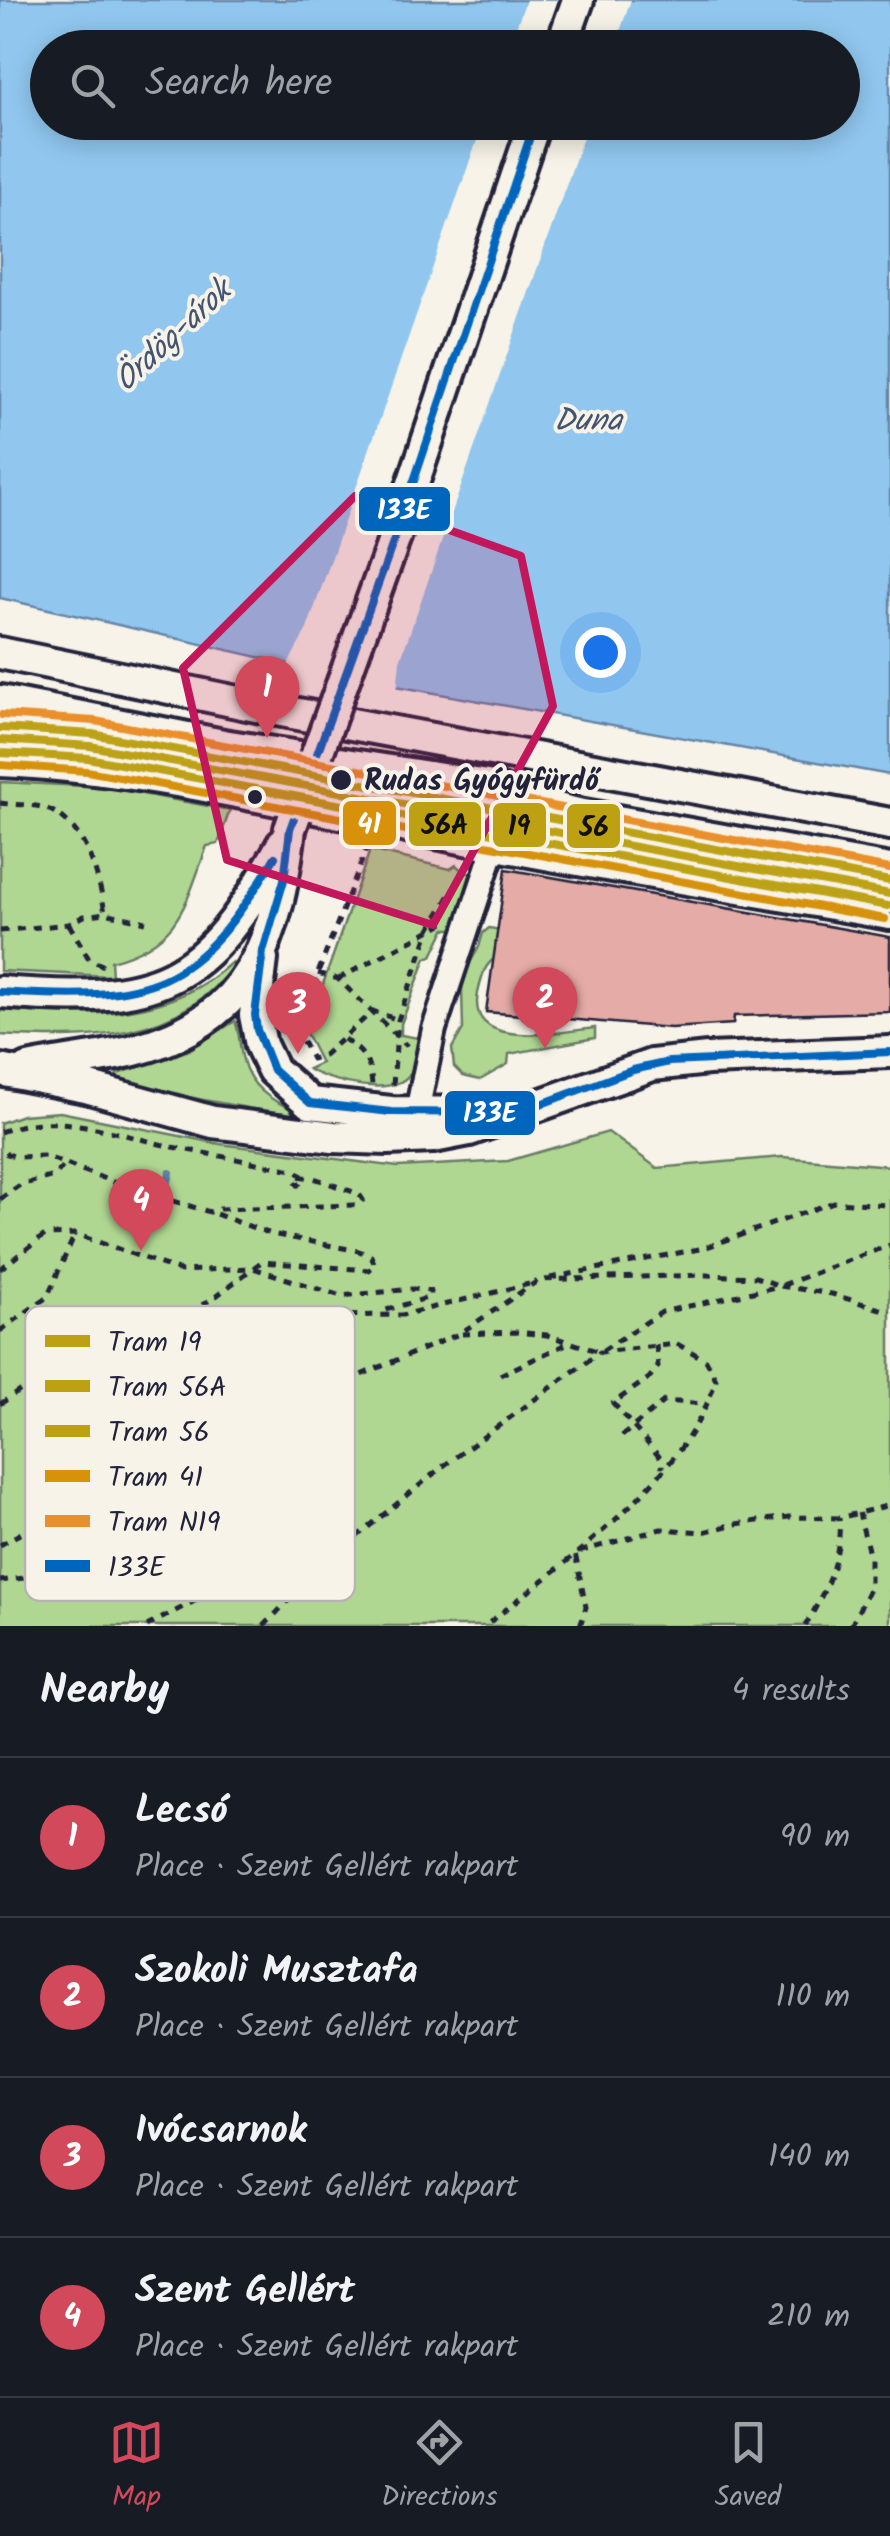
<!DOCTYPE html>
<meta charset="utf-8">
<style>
body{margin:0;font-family:Kalam,sans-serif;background:#242831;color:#f1f3f6}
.you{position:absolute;left:600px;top:652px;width:35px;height:35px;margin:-25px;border:8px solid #fff;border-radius:50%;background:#1a73e8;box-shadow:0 0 0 15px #1a73e833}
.badge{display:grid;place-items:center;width:65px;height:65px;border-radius:50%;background:#d1495b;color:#fff;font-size:32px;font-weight:700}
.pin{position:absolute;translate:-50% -82px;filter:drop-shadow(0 2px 5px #0008)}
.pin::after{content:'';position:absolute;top:52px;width:35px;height:30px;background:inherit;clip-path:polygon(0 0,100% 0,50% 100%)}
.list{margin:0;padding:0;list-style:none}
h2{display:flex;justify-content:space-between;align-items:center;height:130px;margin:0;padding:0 40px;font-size:42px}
h2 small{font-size:32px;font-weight:400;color:#9ea1a6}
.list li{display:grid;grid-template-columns:65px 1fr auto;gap:30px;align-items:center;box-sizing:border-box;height:160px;padding:0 40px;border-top:2px solid #363941}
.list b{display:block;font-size:38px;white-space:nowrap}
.list p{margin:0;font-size:32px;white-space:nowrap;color:#9ea1a6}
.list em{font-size:32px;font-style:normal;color:#9ea1a6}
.icon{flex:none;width:55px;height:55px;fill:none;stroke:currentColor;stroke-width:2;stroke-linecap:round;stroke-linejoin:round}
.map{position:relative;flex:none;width:890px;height:1626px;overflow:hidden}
.search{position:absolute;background:#171b24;box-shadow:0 5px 25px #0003;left:30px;right:30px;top:30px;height:110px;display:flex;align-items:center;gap:25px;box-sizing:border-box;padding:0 35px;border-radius:55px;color:#9ea1a6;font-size:38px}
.sheet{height:770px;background:#171b24}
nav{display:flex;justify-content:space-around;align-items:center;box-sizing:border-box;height:140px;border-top:2px solid #363941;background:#171b24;font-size:28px;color:#9ea1a6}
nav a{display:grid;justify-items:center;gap:5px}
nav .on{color:#d1495b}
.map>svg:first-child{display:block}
.green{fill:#b0d792;stroke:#697c66;stroke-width:2.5}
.water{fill:#91c7ef;stroke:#6585a7;stroke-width:2.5;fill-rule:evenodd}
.pier{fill:#f7f3e8}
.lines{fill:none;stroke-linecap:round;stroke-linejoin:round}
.stream{stroke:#6585a7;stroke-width:8}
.building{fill:#e5aba6;stroke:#22223b;stroke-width:2.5}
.minor-casing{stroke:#22223b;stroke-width:30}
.major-casing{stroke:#22223b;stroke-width:38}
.path{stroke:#22223b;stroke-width:5;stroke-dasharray:8 8;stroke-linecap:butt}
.minor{stroke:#f7f3e8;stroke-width:22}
.major{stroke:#f7f3e8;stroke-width:30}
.tram{stroke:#22223b;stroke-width:2.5}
.major-bridge-casing{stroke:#22223b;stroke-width:38;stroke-linecap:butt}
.major-bridge{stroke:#f7f3e8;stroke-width:30}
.bus-1-casing{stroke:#f7f3e8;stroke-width:15}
.bus-1{stroke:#0065bd;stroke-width:8}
.tram-1-casing{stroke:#f7f3e8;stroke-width:15}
.tram-2-casing{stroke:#f7f3e8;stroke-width:15}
.tram-3-casing{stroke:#f7f3e8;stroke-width:15}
.tram-4-casing{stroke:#f7f3e8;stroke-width:15}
.tram-5-casing{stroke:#f7f3e8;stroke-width:15}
.tram-1{stroke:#bda112;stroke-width:8}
.tram-2{stroke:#bda112;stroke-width:8}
.tram-3{stroke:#bda112;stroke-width:8}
.tram-4{stroke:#d79209;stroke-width:8}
.tram-5{stroke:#e9902c;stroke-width:8}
.marked{fill:#c2185b;fill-opacity:0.2;stroke:#c2185b;stroke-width:8;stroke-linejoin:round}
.stop-dot{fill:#22223b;stroke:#f7f3e8;stroke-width:4}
.labels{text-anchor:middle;stroke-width:8;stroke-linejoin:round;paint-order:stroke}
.stop-label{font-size:30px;font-weight:bold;fill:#22223b;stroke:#f7f3e8;text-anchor:start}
.water-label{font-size:32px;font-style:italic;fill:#435471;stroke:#f7f3e8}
.key{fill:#f7f3e8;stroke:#b7b4b4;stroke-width:2.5}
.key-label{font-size:28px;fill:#22223b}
.line-badge{stroke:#f7f3e8;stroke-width:4}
.badge-label{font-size:28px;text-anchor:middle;font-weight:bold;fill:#fff}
.pale-badge-label{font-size:28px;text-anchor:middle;font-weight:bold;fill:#111}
</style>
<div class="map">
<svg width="890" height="1626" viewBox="0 0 890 1626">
<rect width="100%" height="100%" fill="#f7f3e8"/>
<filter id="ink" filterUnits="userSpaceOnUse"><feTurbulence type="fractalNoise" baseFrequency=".01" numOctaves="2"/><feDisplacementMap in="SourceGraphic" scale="20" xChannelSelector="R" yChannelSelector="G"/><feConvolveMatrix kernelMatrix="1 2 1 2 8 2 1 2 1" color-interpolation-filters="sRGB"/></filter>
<g filter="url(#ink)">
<path class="green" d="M0,782L104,787L230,810L218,844L207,846C185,906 180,943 111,961L112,976L0,971Z
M370,850L450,869L456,865L464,872L477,875L455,929H445L432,956L426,958L401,1024V1035L418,1038C416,1048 416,1061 412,1070C399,1100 329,1082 308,1069L321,1063L306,1033Z
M489,928L507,931V948C486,963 483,968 478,993C466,1053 564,1031 595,1028V1038L509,1054L508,1064L480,1080L463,1076L454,1067L452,1048L463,1029L462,989L467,968L479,947L483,933Z
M232,962L234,964C180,1042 85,1040 0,1035V1010C84,1016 166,1023 232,962Z
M235,1021C240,1033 239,1047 243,1060C249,1085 270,1101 293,1109L291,1116L177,1095L116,1078L117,1074L189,1050Z
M60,1112L220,1144L398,1167L508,1161L608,1132L657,1168L782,1157L890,1166V1626H0V1123L22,1115Z"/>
<path class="water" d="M0,0H890V775L346,677L0,598ZM48,48H842V122H48Z"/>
<path class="pier" d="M526,0H631L614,48L509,47Z
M483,123H588L400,661L397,691L286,668L307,629Z"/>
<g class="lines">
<path class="stream" d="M163,1202L170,1173"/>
</g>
<path class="building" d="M506,869L890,937V1012L734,1016L733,1024L671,1028L486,1012Z"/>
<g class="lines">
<defs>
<path id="minor" d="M417,1112L434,1029L495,844"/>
<path id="major" d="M561,48L578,0
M394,540L535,122
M0,653L271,709L890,824
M0,701L223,745L487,786L541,805L578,814L890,870
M0,761C155,768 304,807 456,837C600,866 745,888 890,914
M262,959L255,1015L261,1045L273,1070L310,1103L391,1112L489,1113
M0,992C159,1005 204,988 282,845
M28,1069C63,1061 99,1059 134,1050C253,1020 277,937 290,829
M0,1070L86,1087L213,1122L333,1137L388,1139L433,1137L469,1130L652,1065L708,1059L890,1052"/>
</defs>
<use href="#minor" class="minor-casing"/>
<use href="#major" class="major-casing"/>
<path class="path" d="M0,803C13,805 28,804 41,807C84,818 99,875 105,913
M368,845L318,973L301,1038L312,1059L324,1055L373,1011L398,1020
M69,924L89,959L104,966
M0,931L69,924L84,916L105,913L146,922
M318,973L338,979L407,1046
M338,979L446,922
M344,1039C364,1053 370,1060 372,1085
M393,1085L398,1020L430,929L454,888
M0,1132C61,1108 121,1137 182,1149C220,1156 258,1163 297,1171L305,1179L298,1185L295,1181L297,1176L314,1178L359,1194L363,1200L356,1205L220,1209L210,1212L126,1187L45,1156L18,1157L0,1152
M0,1199L20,1185L54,1176L66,1163
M0,1269L45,1235L75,1234L181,1271L253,1268L341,1296L413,1289L430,1291V1297L383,1311
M550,1278L704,1248L834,1202L890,1205
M161,1330L215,1297L261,1262L369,1270L375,1265L371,1256L359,1251L271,1234L210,1212
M0,1331L47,1297L75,1234
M462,1334L516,1332L547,1335L600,1352L662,1312L780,1286L832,1294L890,1312
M656,1345L658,1367L649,1378L613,1403L662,1460V1468
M500,1375L566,1344
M0,1404L63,1362L154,1334L235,1317L402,1315L529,1284
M622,1436L664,1401L706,1404
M0,1545L85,1497L203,1441L459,1334L539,1280L706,1275L756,1277L780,1286L890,1245
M0,1581L118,1566L140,1571L212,1573L286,1565L313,1574
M147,1626L225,1585L224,1572
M264,1626L323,1564L442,1467L600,1352L677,1344L706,1360L716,1379C688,1478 563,1563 485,1626
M580,1626L586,1607L575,1553L661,1529L703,1532L735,1524L789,1517L839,1518L890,1505
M805,1626C825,1593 842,1557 839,1518
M851,1626L870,1587V1558L859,1513"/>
<use href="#minor" class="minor"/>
<use href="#major" class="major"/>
<path class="tram" d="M198,753L256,776"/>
<defs>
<path id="major-bridge" d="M290,829L394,540"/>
</defs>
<use href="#major-bridge" class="major-bridge-casing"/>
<use href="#major-bridge" class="major-bridge"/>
<defs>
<path id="bus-1" d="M535,122L394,540L290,829L284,880L263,951L255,1015L257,1030L273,1070L310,1103L391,1112L517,1113L633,1070L669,1062L890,1052
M0,761L172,780L510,848L890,914
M0,992C152,1002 195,992 275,857"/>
</defs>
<use href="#bus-1" class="bus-1-casing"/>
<use href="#bus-1" class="bus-1"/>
<defs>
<path id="tram-1" d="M0,740L90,746L890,894"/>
<path id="tram-2" d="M0,753L88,758L888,906"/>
<path id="tram-3" d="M1,728L92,734L890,881"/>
<path id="tram-4" d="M0,765L87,771L885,919"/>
<path id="tram-5" d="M2,715L95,721L890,869"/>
</defs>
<use href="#tram-1" class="tram-1-casing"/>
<use href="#tram-2" class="tram-2-casing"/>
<use href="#tram-3" class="tram-3-casing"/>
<use href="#tram-4" class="tram-4-casing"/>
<use href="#tram-5" class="tram-5-casing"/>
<use href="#tram-1" class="tram-1"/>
<use href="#tram-2" class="tram-2"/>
<use href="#tram-3" class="tram-3"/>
<use href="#tram-4" class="tram-4"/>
<use href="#tram-5" class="tram-5"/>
</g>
</g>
<path class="marked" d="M355,496L521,556L553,706L433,925L227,860L183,668Z"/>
<g class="stop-dot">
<circle cx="341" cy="780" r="12"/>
<circle cx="255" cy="797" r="9"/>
</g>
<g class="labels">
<g class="stop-label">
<text x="364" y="790">Rudas Gyógyfürdő</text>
</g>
<g class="water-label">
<text transform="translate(172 335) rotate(-43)" y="11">Ördög-árok</text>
<text x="588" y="430">Duna</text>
</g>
</g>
<rect x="25" y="1306" width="330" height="295" rx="15" class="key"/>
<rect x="45" y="1335" width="45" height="12" fill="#bda112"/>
<rect x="45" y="1380" width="45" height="12" fill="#bda112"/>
<rect x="45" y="1425" width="45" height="12" fill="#bda112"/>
<rect x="45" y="1470" width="45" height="12" fill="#d79209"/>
<rect x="45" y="1515" width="45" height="12" fill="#e9902c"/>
<rect x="45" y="1560" width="45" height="12" fill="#0065bd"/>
<g class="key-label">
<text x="108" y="1351">Tram 19</text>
<text x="108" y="1396">Tram 56A</text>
<text x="108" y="1441">Tram 56</text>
<text x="108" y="1486">Tram 41</text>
<text x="108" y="1531">Tram N19</text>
<text x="108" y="1576">133E</text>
</g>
<g class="line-badge">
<rect x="357" y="485" width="95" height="48" rx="10" fill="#0065bd"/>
<rect x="341" y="799" width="57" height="48" rx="10" fill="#d79209"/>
<rect x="407" y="800" width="76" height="48" rx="10" fill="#bda112"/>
<rect x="491" y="801" width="57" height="48" rx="10" fill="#bda112"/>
<rect x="565" y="802" width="57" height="48" rx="10" fill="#bda112"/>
<rect x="443" y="1089" width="94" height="48" rx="10" fill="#0065bd"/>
</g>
<g class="badge-label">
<text x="404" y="519">133E</text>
<text x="369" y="833">41</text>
<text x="490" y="1122">133E</text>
</g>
<g class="pale-badge-label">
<text x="445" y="834">56A</text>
<text x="519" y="835">19</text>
<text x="594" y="836">56</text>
</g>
</svg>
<div class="you"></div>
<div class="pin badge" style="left:267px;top:738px">1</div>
<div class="pin badge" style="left:545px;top:1049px">2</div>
<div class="pin badge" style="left:298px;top:1054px">3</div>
<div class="pin badge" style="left:141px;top:1251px">4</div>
<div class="search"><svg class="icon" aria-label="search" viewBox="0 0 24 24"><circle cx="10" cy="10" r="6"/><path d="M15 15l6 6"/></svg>Search here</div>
</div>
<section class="sheet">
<h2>Nearby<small>4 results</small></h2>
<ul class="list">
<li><span class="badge">1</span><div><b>Lecsó</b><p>Place · Szent Gellért rakpart</p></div><em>90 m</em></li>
<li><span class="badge">2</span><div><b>Szokoli Musztafa</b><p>Place · Szent Gellért rakpart</p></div><em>110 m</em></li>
<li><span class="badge">3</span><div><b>Ivócsarnok</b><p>Place · Szent Gellért rakpart</p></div><em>140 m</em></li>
<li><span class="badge">4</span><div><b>Szent Gellért</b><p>Place · Szent Gellért rakpart</p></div><em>210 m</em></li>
</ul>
</section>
<nav>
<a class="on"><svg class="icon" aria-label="map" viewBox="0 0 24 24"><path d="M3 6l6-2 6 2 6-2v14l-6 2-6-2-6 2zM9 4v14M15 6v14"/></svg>Map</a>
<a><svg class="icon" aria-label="directions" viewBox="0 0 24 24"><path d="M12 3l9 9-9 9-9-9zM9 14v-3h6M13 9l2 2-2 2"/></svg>Directions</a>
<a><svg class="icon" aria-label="saved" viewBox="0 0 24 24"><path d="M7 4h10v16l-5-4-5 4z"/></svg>Saved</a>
</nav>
